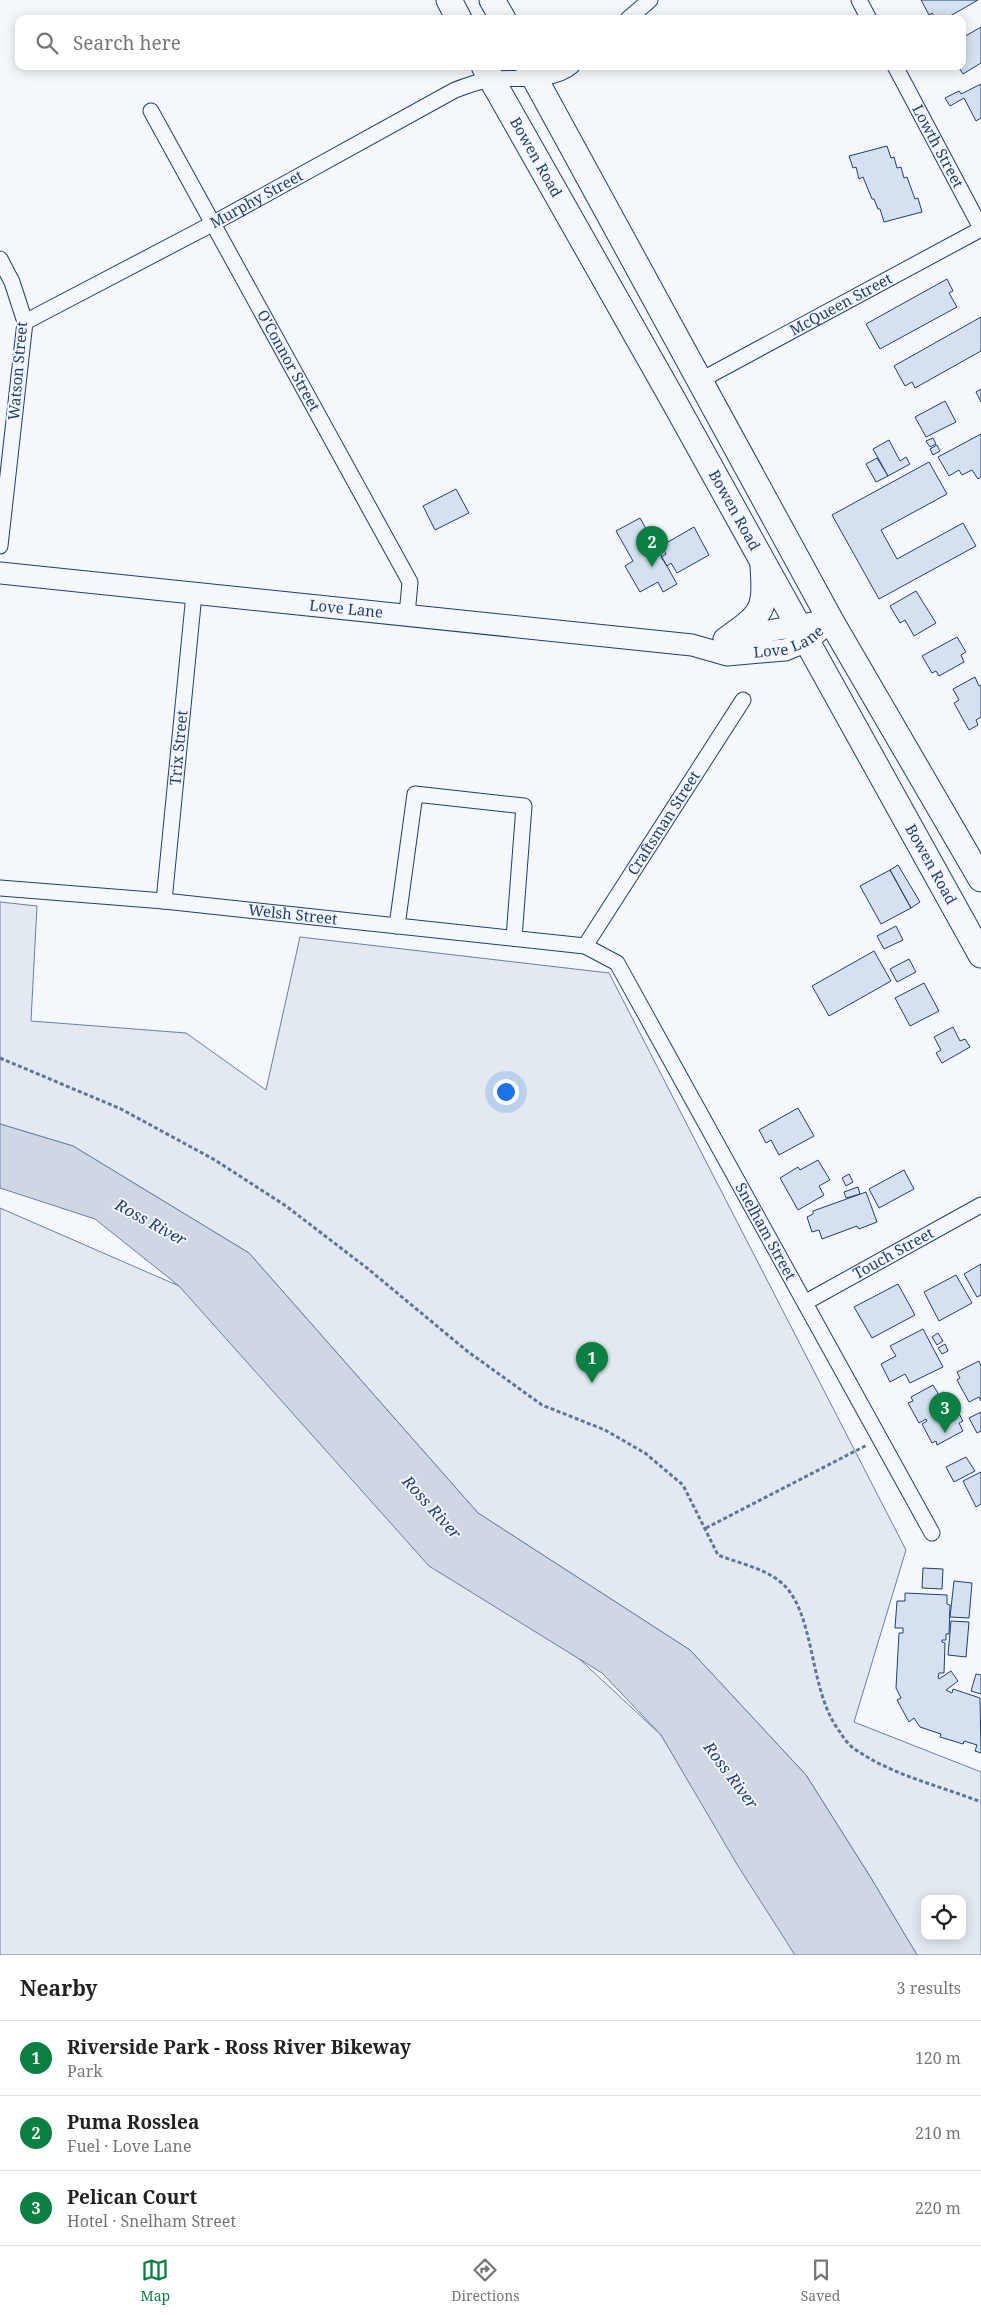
<!DOCTYPE html>
<meta charset="utf-8">
<style>
body{margin:0;font-family:"Noto Serif",serif;background:#f2f2f2;color:#222}
.controls{position:absolute;right:15px;bottom:15px;display:grid;overflow:hidden;border-radius:10px;box-shadow:0 2px 12px #0003}
.controls button{width:45px;height:45px;display:grid;place-items:center;padding:0;border:0;border-bottom:1px solid #e0e0e0;background:#fff;color:#222;font:25px sans-serif}
.you{position:absolute;left:505px;top:1091px;width:18px;height:18px;margin:-12px;border:4px solid #fff;border-radius:50%;background:#1a73e8;box-shadow:0 0 0 8px #1a73e833}
.badge{display:grid;place-items:center;width:32px;height:32px;border-radius:50%;background:#0b8043;color:#fff;font-size:16px;font-weight:700}
.pin{position:absolute;translate:-50% -41px;filter:drop-shadow(0 1px 2px #0008)}
.pin::after{content:'';position:absolute;top:26px;width:18px;height:15px;background:inherit;clip-path:polygon(0 0,100% 0,50% 100%)}
.list{margin:0;padding:0;list-style:none}
h2{display:flex;justify-content:space-between;align-items:center;height:65px;margin:0;padding:0 20px;font-size:21px}
h2 small{font-size:16px;font-weight:400;color:#767676}
.list li{display:grid;grid-template-columns:32px 1fr auto;gap:15px;align-items:center;box-sizing:border-box;height:75px;padding:0 20px;border-top:1px solid #e0e0e0}
.list b{display:block;font-size:19px;white-space:nowrap}
.list p{margin:0;font-size:16px;white-space:nowrap;color:#767676}
.list em{font-size:16px;font-style:normal;color:#767676}
.icon{flex:none;width:28px;height:28px;fill:none;stroke:currentColor;stroke-width:2;stroke-linecap:round;stroke-linejoin:round}
.map{position:relative;flex:none;width:981px;height:1955px;overflow:hidden}
.search{position:absolute;background:#fff;box-shadow:0 2px 12px #0003;left:15px;right:15px;top:15px;height:55px;display:flex;align-items:center;gap:12px;box-sizing:border-box;padding:0 18px;border-radius:10px;color:#767676;font-size:19px}
.sheet{height:290px;background:#fff}
nav{display:flex;justify-content:space-around;align-items:center;box-sizing:border-box;height:70px;border-top:1px solid #e0e0e0;background:#fff;font-size:14px;color:#767676}
nav a{display:grid;justify-items:center;gap:2px}
nav .on{color:#0b8043}
.map>svg:first-child{display:block}
.green{fill:#e3e9f0;stroke:#687fa3;fill-rule:evenodd}
.water{fill:#cfd7e4;stroke:#687fa3}
.building{fill:#d5e0f0;stroke:#1d3f73}
.lines{fill:none;stroke-linecap:round;stroke-linejoin:round}
.street-casing{stroke:#1d3f73;stroke-width:17}
.secondary-casing{stroke:#1d3f73;stroke-width:23}
.primary-casing{stroke:#1d3f73;stroke-width:27}
.path{stroke:#5e769c;stroke-width:3;stroke-dasharray:4 2.5;stroke-linecap:butt}
.street{stroke:#f4f7fb;stroke-width:15}
.secondary{stroke:#f4f7fb;stroke-width:21}
.primary{stroke:#f4f7fb;stroke-width:25}
.labels{text-anchor:middle;stroke-width:4;stroke-linejoin:round;paint-order:stroke}
.street-label{font-size:15px;fill:#1d3f73;stroke:#f4f7fb}
.water-label{font-size:16px;font-style:italic;fill:#1d3f73;stroke:#f4f7fb}
</style>
<div class="map">
<svg width="981" height="1955" viewBox="0 0 981 1955">
<rect width="100%" height="100%" fill="#f4f7fb"/>
<path class="green" d="M0,902L37,906L31,1021L186,1033L266,1090L300,937L609,973L906,1550L854,1722L981,1772V1955H917L871,1878L806,1775L690,1650L478,1513L249,1253L73,1146L0,1124ZM925,1899H962V1936H925Z
M0,1208L179,1286L661,1735L796,1955H0Z"/>
<path class="water" d="M0,1124L73,1146L249,1253L478,1513L690,1650L806,1775L871,1878L917,1955H795L738,1866L661,1735L602,1673L429,1566L179,1286L95,1219L0,1188Z"/>
<path class="building" d="M921,0H978L945,19H936L932,13L929,15Z
M981,27V63L963,74L958,66H962V38Z
M981,84V118L976,121L964,98L950,106L945,98L959,91L961,94Z
M887,146L891,158L894,157L897,168L901,167L904,178L907,177L915,199L918,198L922,212L884,222L880,209H878L874,199H872L863,177L859,179L856,167L853,168L849,156Z
M947,279L953,291L949,293L957,307L880,349L866,324Z
M981,317V351L915,388L912,382L905,386L894,366Z
M981,389V402L976,392Z
M945,401L956,422L926,437L915,417Z
M981,434V477L978,479L972,470L962,475L959,470L949,476L938,457Z
M933,438L936,444L930,447L926,441Z
M889,440L900,461L906,457L910,464L888,476L873,449Z
M937,445L940,451L933,455L930,449Z
M877,458L888,476L876,482L866,464Z
M929,462L947,494L881,530L897,559L963,523L976,546L879,599L832,515Z
M456,489L469,513L435,530L423,506Z
M640,518L677,584L663,592L658,582L640,592L625,566L633,561L616,531Z
M694,527L709,555L677,573L671,563L667,566L661,557L666,554L661,546Z
M916,591L936,623L914,636L905,620L900,623L890,606Z
M957,637L966,652L961,655L964,662L939,676L936,671L932,673L922,656Z
M975,677L979,686L981,685V717L976,720L978,725L969,730L954,703L959,700L953,689Z
M898,865L920,902L911,908L890,870Z
M890,870L911,908L881,924L860,886Z
M896,926L903,940L884,949L877,936Z
M874,951L891,981L829,1016L812,986Z
M909,959L916,972L897,982L890,969Z
M924,983L939,1011L910,1026L895,998Z
M953,1027L960,1041L965,1039L970,1047L942,1063L936,1053L941,1050L934,1037Z
M798,1108L814,1136L779,1155L771,1140L766,1143L759,1130Z
M818,1160L830,1180L819,1186L824,1195L798,1210L780,1178L798,1167L800,1170Z
M904,1170L914,1189L879,1208L869,1189Z
M849,1174L853,1182L846,1186L842,1178Z
M858,1187L860,1194L846,1198L844,1192Z
M866,1192L877,1222L859,1229L857,1226L822,1239L819,1230L812,1232L807,1217L813,1214V1211Z
M981,1264V1295L977,1297L964,1274Z
M956,1275L972,1303L939,1321L924,1292Z
M898,1284L915,1315L872,1338L854,1307Z
M923,1329L943,1367L910,1383L905,1374L890,1382L881,1364L896,1356L890,1346Z
M938,1333L943,1341L937,1345L932,1337Z
M945,1344L948,1351L942,1354L938,1348Z
M979,1361L981,1366V1401L979,1397L969,1402L957,1380L960,1378L957,1372Z
M933,1385L939,1395L944,1392L948,1400L944,1402L946,1405L948,1404L952,1412L957,1410L963,1421L959,1423L963,1431L937,1445L936,1441L932,1443L922,1424L927,1421L926,1419L919,1423L908,1403L913,1401L911,1397Z
M981,1412V1431L977,1433L969,1418Z
M966,1457L975,1471L954,1482L946,1467Z
M981,1472V1504L976,1507L963,1481Z
M923,1568L943,1569L942,1589L922,1588Z
M954,1581L972,1583L969,1618L950,1617Z
M905,1593L947,1595V1604L950,1605L949,1634H946V1640H942V1642L945,1643L944,1673H939L938,1677L939,1679L951,1671L958,1681L946,1690L952,1693L953,1689L980,1698L981,1753L975,1751L977,1745L964,1741L963,1744L940,1737L941,1734L920,1727L914,1718L909,1722L897,1700L901,1698L896,1688L899,1633H903V1628H895L897,1601H905Z
M951,1621L969,1622L966,1657L948,1655Z
M976,1674L981,1675V1694L971,1691Z"/>
<g class="lines">
<defs>
<g id="street">
<path d="M859,0L869,19"/>
<path d="M628,19L650,0"/>
<path id="s1" d="M895,66L981,228"/>
<path id="s2" d="M151,111L410,582L407,615"/>
<path d="M0,259L12,282L25,322L0,546"/>
<path id="s3" d="M25,322L212,224L455,90C467,86 480,80 493,79C517,77 552,83 572,66"/>
<path id="s4" d="M701,380L981,229"/>
<path id="s5" d="M0,888L164,901L585,946L617,963L932,1533"/>
<path id="s6" d="M164,901L194,594"/>
<path d="M397,926L415,794L524,806L514,938"/>
<path id="s7" d="M585,946L743,700"/>
<path id="s8" d="M806,1302L981,1205"/>
</g>
<g id="secondary">
<path id="s9" d="M0,573L692,645L727,655L785,650L807,641L831,621"/>
<path d="M724,639L812,623"/>
</g>
<g id="primary">
<path d="M449,0L459,19"/>
<path d="M492,0L503,19"/>
<path id="s10" d="M484,66L672,398L981,955"/>
<path d="M528,66L831,621L981,879"/>
<path d="M727,639C763,614 766,610 763,566"/>
</g>
</defs>
<use href="#street" class="street-casing"/>
<use href="#secondary" class="secondary-casing"/>
<use href="#primary" class="primary-casing"/>
<path class="path" d="M0,1058L121,1109L215,1160L286,1206L367,1268L467,1351L542,1405L605,1430L645,1453L683,1485L718,1555C738,1563 760,1567 778,1580C817,1608 807,1690 840,1732C843,1737 847,1743 852,1747C890,1775 938,1785 981,1802
M706,1528L867,1445"/>
<use href="#street" class="street"/>
<use href="#secondary" class="secondary"/>
<use href="#primary" class="primary"/>
</g>
<g class="labels">
<g class="street-label">
<text dy="5" stroke="none"><textPath href="#s1" startOffset="91">Lowth Street</textPath></text>
<text dy="5" stroke="none"><textPath href="#s10" startOffset="105">Bowen Road</textPath></text>
<text dy="5" stroke="none"><textPath href="#s3" startOffset="262">Murphy Street</textPath></text>
<text dy="5" stroke="none"><textPath href="#s4" startOffset="159">McQueen Street</textPath></text>
<text dy="5" stroke="none"><textPath href="#s2" startOffset="285">O'Connor Street</textPath></text>
<text transform="translate(18 371) rotate(-85)" y="5">Watson Street</text>
<text dy="5" stroke="none"><textPath href="#s10" startOffset="510">Bowen Road</textPath></text>
<text dy="5" stroke="none"><textPath href="#s9" startOffset="348">Love Lane</textPath></text>
<text dy="5" stroke="none"><textPath href="#s9" startOffset="796">Love Lane</textPath></text>
<text dy="5" stroke="none"><textPath href="#s6" startOffset="154">Trix Street</textPath></text>
<text dy="5" stroke="none"><textPath href="#s7" startOffset="146">Craftsman Street</textPath></text>
<text dy="5" stroke="none"><textPath href="#s10" startOffset="915">Bowen Road</textPath></text>
<text dy="5" stroke="none"><textPath href="#s5" startOffset="294">Welsh Street</textPath></text>
<text dy="5" stroke="none"><textPath href="#s5" startOffset="931">Snelham Street</textPath></text>
<text dy="5" stroke="none"><textPath href="#s8" startOffset="100">Touch Street</textPath></text>
</g>
<g class="water-label">
<text transform="translate(151 1222) rotate(29)" y="6">Ross River</text>
<text transform="translate(432 1507) rotate(48)" y="6">Ross River</text>
<text transform="translate(731 1775) rotate(53)" y="6">Ross River</text>
</g>
</g>
</svg>
<div class="controls">
<button><svg class="icon" aria-label="locate" viewBox="0 0 24 24"><circle cx="12" cy="12" r="6"/><path d="M12 2v4M12 18v4M2 12h4M18 12h4"/></svg></button>
</div>
<div class="you"></div>
<div class="pin badge" style="left:592px;top:1383px">1</div>
<div class="pin badge" style="left:652px;top:567px">2</div>
<div class="pin badge" style="left:945px;top:1433px">3</div>
<div class="search"><svg class="icon" aria-label="search" viewBox="0 0 24 24"><circle cx="10" cy="10" r="6"/><path d="M15 15l6 6"/></svg>Search here</div>
</div>
<section class="sheet">
<h2>Nearby<small>3 results</small></h2>
<ul class="list">
<li><span class="badge">1</span><div><b>Riverside Park - Ross River Bikeway</b><p>Park</p></div><em>120 m</em></li>
<li><span class="badge">2</span><div><b>Puma Rosslea</b><p>Fuel · Love Lane</p></div><em>210 m</em></li>
<li><span class="badge">3</span><div><b>Pelican Court</b><p>Hotel · Snelham Street</p></div><em>220 m</em></li>
</ul>
</section>
<nav>
<a class="on"><svg class="icon" aria-label="map" viewBox="0 0 24 24"><path d="M3 6l6-2 6 2 6-2v14l-6 2-6-2-6 2zM9 4v14M15 6v14"/></svg>Map</a>
<a><svg class="icon" aria-label="directions" viewBox="0 0 24 24"><path d="M12 3l9 9-9 9-9-9zM9 14v-3h6M13 9l2 2-2 2"/></svg>Directions</a>
<a><svg class="icon" aria-label="saved" viewBox="0 0 24 24"><path d="M7 4h10v16l-5-4-5 4z"/></svg>Saved</a>
</nav>
